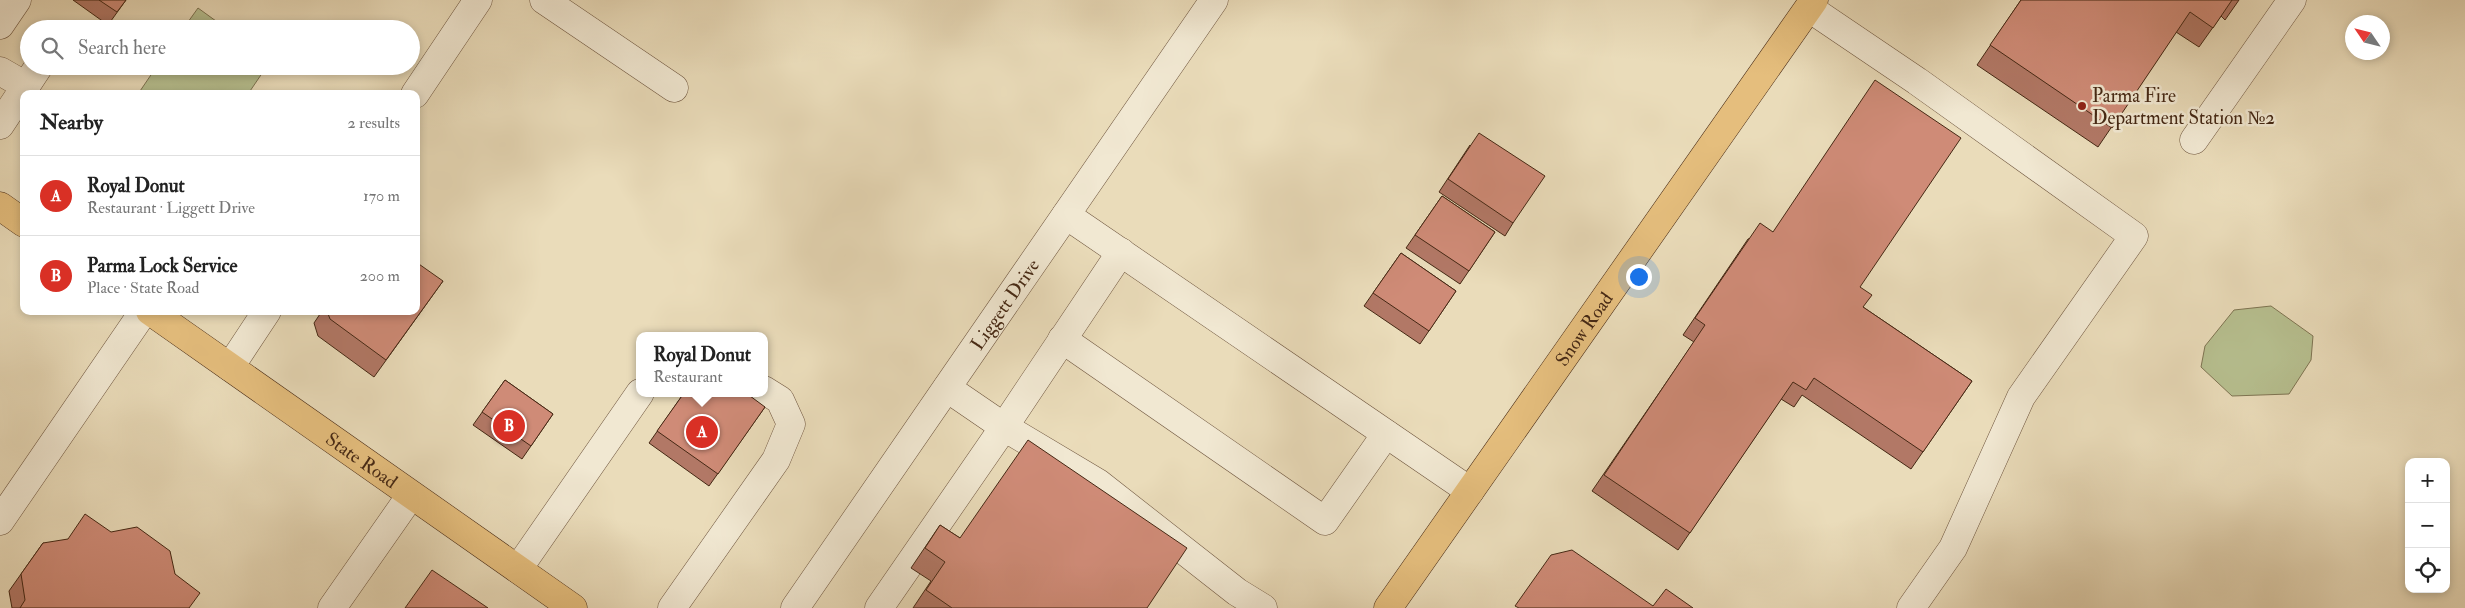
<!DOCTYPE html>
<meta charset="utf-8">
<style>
body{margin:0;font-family:"IM FELL Double Pica",serif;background:#f6f6f6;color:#222}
.controls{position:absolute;right:15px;bottom:15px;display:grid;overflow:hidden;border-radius:10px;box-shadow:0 2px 8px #0003}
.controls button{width:45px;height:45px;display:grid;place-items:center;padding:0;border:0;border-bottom:1px solid #e0e0e0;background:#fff;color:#222;font:25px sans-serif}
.compass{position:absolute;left:2345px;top:15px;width:45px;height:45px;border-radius:50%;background:#fff;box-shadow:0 2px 8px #0003;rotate:305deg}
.you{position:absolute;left:1638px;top:276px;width:18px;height:18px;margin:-12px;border:4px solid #fff;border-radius:50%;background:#1a73e8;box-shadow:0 0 0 8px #1a73e833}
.badge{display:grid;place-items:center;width:32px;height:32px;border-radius:50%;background:#d93025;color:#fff;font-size:16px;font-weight:700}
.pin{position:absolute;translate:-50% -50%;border:2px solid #fff;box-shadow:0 1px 5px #0006}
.popup{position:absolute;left:636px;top:332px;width:132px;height:65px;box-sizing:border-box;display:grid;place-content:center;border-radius:10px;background:#fff;filter:drop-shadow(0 1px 4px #0005);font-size:16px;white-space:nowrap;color:#767676}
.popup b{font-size:19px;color:#222}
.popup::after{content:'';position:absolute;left:50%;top:100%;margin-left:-10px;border:10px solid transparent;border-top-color:#fff}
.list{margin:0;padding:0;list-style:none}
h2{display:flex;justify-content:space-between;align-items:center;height:65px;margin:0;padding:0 20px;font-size:21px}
h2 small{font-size:16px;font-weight:400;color:#767676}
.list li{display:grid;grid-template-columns:32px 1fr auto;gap:15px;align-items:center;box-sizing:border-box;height:80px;padding:0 20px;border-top:1px solid #e0e0e0}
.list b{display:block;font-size:19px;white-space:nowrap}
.list p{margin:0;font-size:16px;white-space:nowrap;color:#767676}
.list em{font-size:16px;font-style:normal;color:#767676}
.icon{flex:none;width:28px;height:28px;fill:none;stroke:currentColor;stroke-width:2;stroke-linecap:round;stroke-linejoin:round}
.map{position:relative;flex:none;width:2465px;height:608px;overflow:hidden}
.search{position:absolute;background:#fff;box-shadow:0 2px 8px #0003;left:20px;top:20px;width:400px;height:55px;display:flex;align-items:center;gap:12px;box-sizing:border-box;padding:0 18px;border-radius:28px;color:#767676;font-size:19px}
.panel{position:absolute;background:#fff;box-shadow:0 2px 8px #0003;left:20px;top:90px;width:400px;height:225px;border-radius:10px}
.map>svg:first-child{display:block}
.green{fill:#b7c090;stroke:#7e7452}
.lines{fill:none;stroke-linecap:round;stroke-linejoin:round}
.minor-casing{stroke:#6e553e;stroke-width:29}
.major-casing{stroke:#452814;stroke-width:29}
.minor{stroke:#f1e8d2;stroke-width:28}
.major{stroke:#e5be7d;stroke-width:28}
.wall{fill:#b27866;stroke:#452814}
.building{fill:#cf8b77;stroke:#452814}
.poi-dot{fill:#8f2418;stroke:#f1e8d2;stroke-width:2}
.labels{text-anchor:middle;stroke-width:5;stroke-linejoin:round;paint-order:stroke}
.poi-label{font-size:19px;fill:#452814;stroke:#f1e8d2;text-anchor:start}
.street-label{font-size:19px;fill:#452814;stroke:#f1e8d2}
</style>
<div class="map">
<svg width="2465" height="608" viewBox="0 0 2465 608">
<rect width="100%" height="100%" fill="#eadcba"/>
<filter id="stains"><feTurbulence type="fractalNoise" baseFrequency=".004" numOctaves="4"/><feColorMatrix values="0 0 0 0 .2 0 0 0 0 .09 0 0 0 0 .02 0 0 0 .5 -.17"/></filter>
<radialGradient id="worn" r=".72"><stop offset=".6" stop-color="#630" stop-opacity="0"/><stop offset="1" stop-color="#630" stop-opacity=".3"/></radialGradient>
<path class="green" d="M198,8L227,29H183Z
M157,66H267L248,94H138Z
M2271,306L2313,336L2311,360L2289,394L2232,396L2201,367L2205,346L2234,310Z"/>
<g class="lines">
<defs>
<g id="minor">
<path d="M544,0L674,88"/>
<path d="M1809,8L1917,81L2134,236L2021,397L1953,548L1911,608"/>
<path d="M0,25L17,0"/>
<path d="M0,71L26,86"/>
<path d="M415,94L478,0"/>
<path d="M0,125L39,66"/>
<path d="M2194,140L2292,0"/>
<path d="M1066,215L1470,491"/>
<path d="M1062,339L1325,521L1386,434"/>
<path d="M230,367L267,311"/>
<path d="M947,388L1004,427L1121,252"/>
<path d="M0,521L144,311"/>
<path d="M518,569L640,393"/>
<path d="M332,608L411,495"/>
<path d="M672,608L776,460L791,424L780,400L764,390"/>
<path id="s1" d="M795,608L1214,0"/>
<path d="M879,608L1004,427L1098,483L1237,592L1263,608"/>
</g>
<g id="major">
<path d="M0,206L24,223"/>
<path id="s2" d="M150,311L573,608"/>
<path id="s3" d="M1388,608L1814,0"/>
</g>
</defs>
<use href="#minor" class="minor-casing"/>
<use href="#major" class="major-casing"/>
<use href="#minor" class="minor"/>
<use href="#major" class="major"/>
</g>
<path class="wall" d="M73,0H126L108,25Z
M2021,0H2239L2225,20L2221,16L2199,47L2176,32L2098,147L1977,65Z
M1470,145L1513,223L1505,236L1439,192Z
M1442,196L1495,232L1460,284L1406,248Z
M1772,232L1860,287L1863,307L1972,381L1911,469L1802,395L1794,407L1781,399L1678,550L1592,491L1694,342L1683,335L1748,239Z
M1401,253L1456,291L1420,344L1364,306Z
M443,281L374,377L318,336L314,323L322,311H416Z
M505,380L553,414L522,459L473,425Z
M684,393L765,407L709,486L649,443Z
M940,525L960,538L1147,608H913L931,581L911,568Z
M43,543L175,574L189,608H12L9,591Z"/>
<path class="building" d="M99,0H126L117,12Z
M2021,0H2232L2213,28L2190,12L2112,128L1990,45Z
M1875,80L1961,138L1860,287L1872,295L1863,307L1972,381L1923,452L1814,378L1806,390L1793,382L1690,533L1604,475L1705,325L1695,318L1760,223L1773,232Z
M1479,133L1545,176L1513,223L1448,179Z
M1442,196L1495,232L1469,271L1415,235Z
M1401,253L1456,291L1429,331L1373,293Z
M416,262L443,281L386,360L330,319L327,311H416Z
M505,380L553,414L531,446L482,412Z
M684,393H746L765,407L718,474L657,431Z
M1028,440L1187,548L1147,608H952L926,590L945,562L925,548L940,525L960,538Z
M85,514L111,532L137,527L170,551L175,574L200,593L189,608H20L25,600L21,574L43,543L68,539Z
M1572,550L1653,606L1666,589L1693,608H1519L1515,606L1551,555Z
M432,570L488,608H405Z"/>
<circle class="poi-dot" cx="2082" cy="106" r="5"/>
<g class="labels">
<g class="poi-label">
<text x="2092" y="102">Parma Fire<tspan x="2092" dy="22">Department Station №2</tspan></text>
</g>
<g class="street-label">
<text dy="7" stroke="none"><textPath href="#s1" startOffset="369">Liggett Drive</textPath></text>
<text dy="7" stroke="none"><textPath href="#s3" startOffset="341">Snow Road</textPath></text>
<text dy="7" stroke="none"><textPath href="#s2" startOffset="259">State Road</textPath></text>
</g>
</g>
<rect width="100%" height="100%" filter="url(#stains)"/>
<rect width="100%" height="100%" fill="url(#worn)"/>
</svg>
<div class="controls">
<button>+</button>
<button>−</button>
<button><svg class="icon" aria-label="locate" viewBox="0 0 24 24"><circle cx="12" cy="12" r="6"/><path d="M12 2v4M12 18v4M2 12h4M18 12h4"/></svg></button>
</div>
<svg class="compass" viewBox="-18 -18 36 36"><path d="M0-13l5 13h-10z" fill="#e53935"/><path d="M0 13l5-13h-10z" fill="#767676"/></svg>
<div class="you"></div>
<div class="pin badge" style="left:702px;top:432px">A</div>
<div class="popup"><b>Royal Donut</b>Restaurant</div>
<div class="pin badge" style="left:509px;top:426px">B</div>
<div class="search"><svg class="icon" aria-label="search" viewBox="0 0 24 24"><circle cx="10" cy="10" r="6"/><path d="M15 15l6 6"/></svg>Search here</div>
<section class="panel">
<h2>Nearby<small>2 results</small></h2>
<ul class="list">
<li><span class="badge">A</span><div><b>Royal Donut</b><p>Restaurant · Liggett Drive</p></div><em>170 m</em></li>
<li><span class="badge">B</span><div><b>Parma Lock Service</b><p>Place · State Road</p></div><em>200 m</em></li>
</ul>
</section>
</div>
